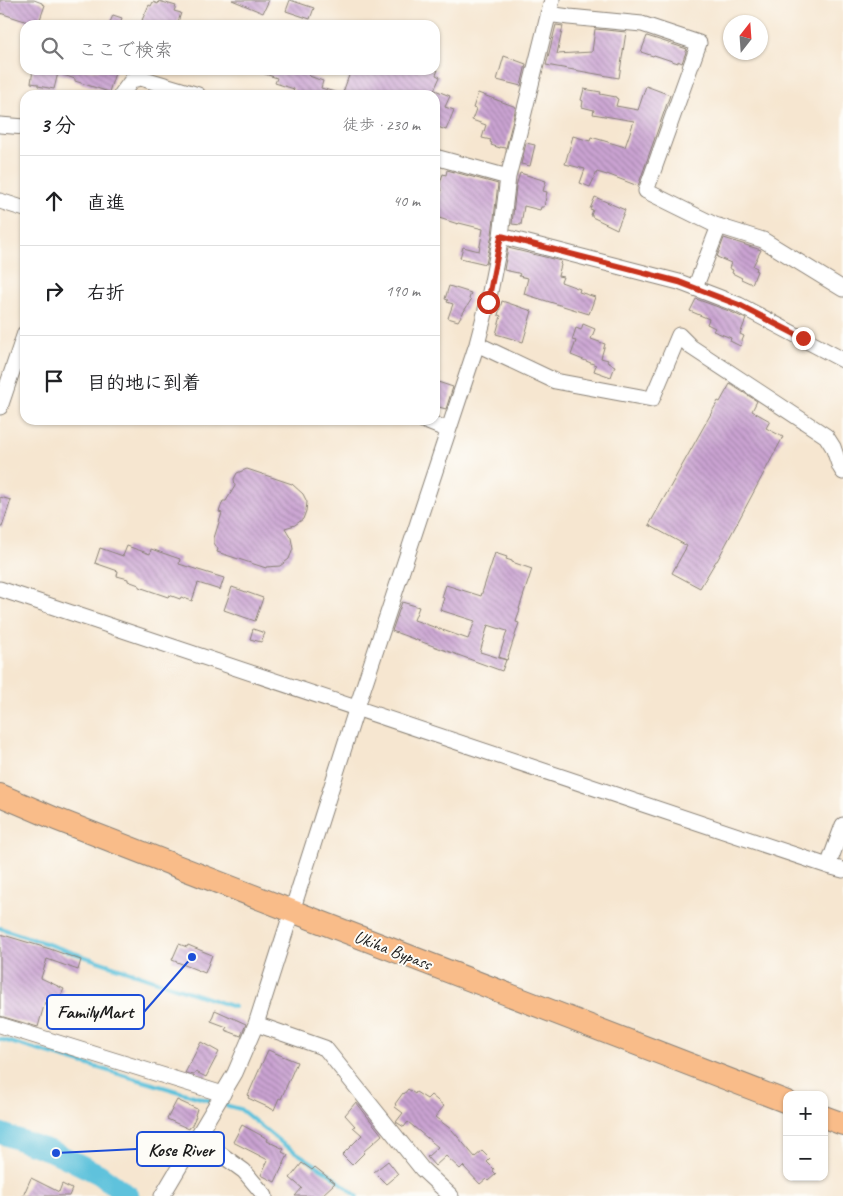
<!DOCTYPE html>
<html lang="ja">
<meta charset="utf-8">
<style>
body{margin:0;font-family:Caveat,"Klee One",sans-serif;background:#f6f6f6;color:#202124}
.controls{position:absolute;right:15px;bottom:15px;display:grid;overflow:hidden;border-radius:10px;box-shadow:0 1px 4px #0004}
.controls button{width:45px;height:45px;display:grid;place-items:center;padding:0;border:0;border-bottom:1px solid #e0e0e0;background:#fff;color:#202124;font:25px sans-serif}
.compass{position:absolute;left:723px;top:15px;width:45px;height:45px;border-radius:50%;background:#fff;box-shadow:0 1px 4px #0004;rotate:17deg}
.stop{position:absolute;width:15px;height:15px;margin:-11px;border:4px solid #c8321e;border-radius:50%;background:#fff}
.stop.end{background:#c8321e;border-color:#fff;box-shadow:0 1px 5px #0008}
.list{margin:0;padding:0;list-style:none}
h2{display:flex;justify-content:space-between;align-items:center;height:65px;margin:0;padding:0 20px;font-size:21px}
h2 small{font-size:16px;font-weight:400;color:#757577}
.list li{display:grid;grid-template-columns:32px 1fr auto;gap:15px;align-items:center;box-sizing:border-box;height:90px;padding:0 20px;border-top:1px solid #e0e0e0}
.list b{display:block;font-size:19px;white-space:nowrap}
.list em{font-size:16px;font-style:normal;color:#757577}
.icon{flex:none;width:28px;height:28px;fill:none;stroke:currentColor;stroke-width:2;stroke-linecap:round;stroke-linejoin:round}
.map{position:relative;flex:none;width:843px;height:1196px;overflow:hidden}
.search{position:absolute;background:#fff;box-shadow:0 1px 4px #0004;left:20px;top:20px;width:420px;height:55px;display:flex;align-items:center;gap:12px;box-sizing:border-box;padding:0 18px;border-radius:15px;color:#757577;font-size:19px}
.panel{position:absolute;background:#fff;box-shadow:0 1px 4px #0004;left:20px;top:90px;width:420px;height:335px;border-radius:15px}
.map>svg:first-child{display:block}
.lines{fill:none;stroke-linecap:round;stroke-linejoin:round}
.stream{stroke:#5ec2dc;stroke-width:4}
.river{stroke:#5ec2dc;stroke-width:21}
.building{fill:url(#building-back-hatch)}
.minor-casing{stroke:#898176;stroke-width:17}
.highway-casing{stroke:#898176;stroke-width:24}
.minor{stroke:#fff;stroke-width:15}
.highway{stroke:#f9bc89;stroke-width:22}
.route{stroke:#c8321e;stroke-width:6}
.labels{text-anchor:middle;stroke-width:4;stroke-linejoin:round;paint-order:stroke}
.street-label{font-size:18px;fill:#1c1c1c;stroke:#fdfcf7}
.leader{fill:none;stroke:#1d4ed8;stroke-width:2}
.callout-dot{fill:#1d4ed8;stroke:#fdfcf7;stroke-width:2}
.callout{fill:#fdfcf7;stroke:#1d4ed8;stroke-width:2}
.callout-label{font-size:19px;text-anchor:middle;font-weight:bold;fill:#1c1c1c}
</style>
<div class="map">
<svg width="843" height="1196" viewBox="0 0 843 1196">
<defs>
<pattern id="building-back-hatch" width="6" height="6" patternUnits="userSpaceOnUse" patternTransform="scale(1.25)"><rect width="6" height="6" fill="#caa3d2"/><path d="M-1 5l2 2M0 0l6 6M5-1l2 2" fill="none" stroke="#a384aa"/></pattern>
</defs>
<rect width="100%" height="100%" fill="#fdfcf7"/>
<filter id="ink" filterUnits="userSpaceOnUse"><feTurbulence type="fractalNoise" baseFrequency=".02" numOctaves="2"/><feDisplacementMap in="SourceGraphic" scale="10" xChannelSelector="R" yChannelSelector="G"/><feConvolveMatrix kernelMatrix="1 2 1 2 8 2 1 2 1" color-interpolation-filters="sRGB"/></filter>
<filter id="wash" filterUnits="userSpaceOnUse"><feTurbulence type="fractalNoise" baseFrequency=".0096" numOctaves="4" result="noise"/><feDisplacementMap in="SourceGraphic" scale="20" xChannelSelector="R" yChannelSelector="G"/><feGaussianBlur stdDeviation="1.12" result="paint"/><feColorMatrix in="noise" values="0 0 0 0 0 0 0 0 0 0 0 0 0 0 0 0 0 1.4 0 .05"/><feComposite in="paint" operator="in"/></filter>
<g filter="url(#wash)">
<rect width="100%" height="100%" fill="#f6e6d0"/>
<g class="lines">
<path class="stream" d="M0,928L234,1007
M0,1039L214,1102
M221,1104L240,1109L283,1144L330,1174L357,1196"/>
<path class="river" d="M0,1133L56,1153L99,1174L129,1196"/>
</g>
<g id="blocks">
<path class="building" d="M0,0H34L42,3V4L45,5L38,25H27L28,22L0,13Z
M232,0H269L263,13Z
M290,0L314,8L310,19L286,11Z
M159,1L176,6L174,11L181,13L177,25H142L143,20H142L149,5L151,6L153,2L158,4Z
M113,15L122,18L119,25H109Z
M556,25L563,26L557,54L592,52L595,29L626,32L619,78L546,65Z
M647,36L687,49L682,63L678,61V63L654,55L653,56L641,52Z
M504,56L526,64L521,86L497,80Z
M33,70H116L109,92L75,81V79L58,73L54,89L38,86V84L31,83Z
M259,70H301L310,73L309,76L323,81L321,88L338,93V95H292L294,89L275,83L277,78L259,72Z
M351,70H438L436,75L440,77L432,95H342Z
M646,86L670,95L638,186L607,174V175L597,172L590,187L580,183L585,169L565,164L573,136L590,141L591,137L625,147L634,121L593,114L594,110L582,107L583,101L581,100L584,89L601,92L600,94L616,97V98L618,99L616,106L638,110Z
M435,90L450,96L445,107L454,110L446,130L435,126Z
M478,93L516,107L506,148L500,147V148L491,145L492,143L490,142L491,140L482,138L486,125L472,120L476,109L473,108Z
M526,143L535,145L530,166L521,164Z
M447,170L498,184L492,235L486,264L460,258L463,247L479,251L483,229L459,223L458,224L439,218V197L441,191L439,185L443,174L446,175Z
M520,173L546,181L543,191L547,192L544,207H541L540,210L524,206L521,225L512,224L516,186Z
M595,197L625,210L617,229L592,217V215H591L593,210L590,209Z
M724,238L761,250L753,266L757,268L756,271H757L752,284L741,279L742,278L732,273L733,270L729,268L731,263L717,257Z
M508,248L561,261L560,264L561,265L558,276L563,277L561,282L580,289L579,292L595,297L589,314L524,294L528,278L519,276L520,274L518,273L504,270Z
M449,286L471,293L469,299L471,300L458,321L448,318L453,304L447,302L448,300L445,299Z
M696,299L729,311L746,319L740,334L744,336L740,346L730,341L731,338L713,331L715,328L707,324L709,319L690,311Z
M502,301L532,311L523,342L496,334L501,316L498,315Z
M583,324L595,329L591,339L605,344L601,358L608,360L607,362L615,366L611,377L594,371L596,365L571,355L576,341L572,340L576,328L581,330Z
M435,381L453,387L446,409L435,406Z
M730,384L757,401L752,411L770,421L766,428L783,437L717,561H716L700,588L672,573L687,546L649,525L718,401L720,402Z
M247,469L292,484L303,494L307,502L306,511L303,519L295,525L285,528L291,538L293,549L289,559L280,566L266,567V568L217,552L218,549L214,543V538L222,513L219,512L223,501H226L235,486L234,479L237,473Z
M0,497L11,500L2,527H0Z
M127,546L150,554L151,549L180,559L179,564L224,578L220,590L198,583L192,601L181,597L180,599L169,595L168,597L139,587V585L128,581V579L117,576L118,571L95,563L100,548L123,556Z
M495,553L507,557L506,559L512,561V562L532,569L519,609H520L516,622L519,623L507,660L499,657L507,631L488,625L480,652L506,660L502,671L392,631L402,602L419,607L414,620L468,639L475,621L440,610L444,598L442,597L446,585L481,596Z
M232,587L263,598L255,621L224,610Z
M253,629L265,633L261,642L250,639Z
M0,934L50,949L81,960L78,970L47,959L41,978L64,989L55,1008L45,1002L38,1027L0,1016Z
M179,944L187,947L188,945L212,955L205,973L172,960Z
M215,1010L246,1024L241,1036L225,1030L227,1027L211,1021Z
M201,1042L219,1052L206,1077L196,1072L194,1075L185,1073Z
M268,1050L297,1062L281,1099L279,1098L274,1110L248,1098L249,1096L248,1095Z
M408,1089L415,1094L416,1092L427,1099L431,1095L444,1106L435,1117L452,1130L475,1157L482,1151L490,1159L487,1162L494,1169L493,1171L496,1174L488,1181L486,1179L480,1184L463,1166L460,1169L446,1156L435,1166L427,1157L438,1147L408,1122L404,1127L396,1122L403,1113L395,1107L396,1105L395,1104L403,1093L404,1094Z
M177,1100L197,1109L195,1115L196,1116L191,1127H190L189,1129L167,1119Z
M356,1102L382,1135L363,1152L364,1153L352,1165L342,1155L362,1135L353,1127L355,1126L345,1115Z
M242,1125L268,1139L267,1141L284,1149L282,1152L288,1155L275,1182L261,1175L268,1160L233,1142Z
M388,1161L398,1174L386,1184L374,1172Z
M302,1163L312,1170L315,1167L335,1183L321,1196H295L302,1188L290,1178Z
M31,1178L59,1192L62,1184L72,1189L69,1196H23Z"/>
</g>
</g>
<g filter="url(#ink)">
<use href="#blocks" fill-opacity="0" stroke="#898176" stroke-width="1"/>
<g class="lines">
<defs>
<path id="minor" d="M548,14L569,17L642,24L699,43L646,191L715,225L763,240L843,289
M121,95L132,80L141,78L198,95
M0,125L25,127
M435,157L508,177
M0,201L25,209
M501,236L679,282L739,305L843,360
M695,288L719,226
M477,344L555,381L652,399L679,335L691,347L826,436L833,447L840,467L843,472
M0,407L25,333
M423,420L448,430
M0,589L828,866L843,870
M828,866L843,825
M256,1024L325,1048L422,1169L451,1196
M0,1025L223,1094
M197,1137L244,1171L265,1196
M162,1196L235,1073L256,1024L357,707L477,344L488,302L501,236L508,177L552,0"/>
<path id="highway" d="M0,795L56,819L292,911L787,1102
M824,1117L843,1124"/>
</defs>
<use href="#minor" class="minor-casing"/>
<use href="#highway" class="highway-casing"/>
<use href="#minor" class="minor"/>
<use href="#highway" class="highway"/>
</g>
</g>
<g class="lines" filter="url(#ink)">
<path class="route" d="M488,302L501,236L679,282L739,305L803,338"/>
</g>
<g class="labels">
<g class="street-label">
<text transform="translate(393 950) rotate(21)" y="6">Ukiha Bypass</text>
</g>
</g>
<path class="leader" d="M192 957L144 1012M56 1153L137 1149"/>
<g class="callout-dot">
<circle cx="192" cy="957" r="5"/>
<circle cx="56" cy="1153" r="5"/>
</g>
<g class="callout">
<rect x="47" y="995" width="97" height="34" rx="5"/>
<rect x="137" y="1132" width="87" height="34" rx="5"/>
</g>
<g class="callout-label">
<text x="95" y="1018">FamilyMart</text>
<text x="181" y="1156">Kose River</text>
</g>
</svg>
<div class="controls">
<button>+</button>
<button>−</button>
</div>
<svg class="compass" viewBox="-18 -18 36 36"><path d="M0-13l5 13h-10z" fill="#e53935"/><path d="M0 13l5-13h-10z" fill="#757577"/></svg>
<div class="stop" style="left:488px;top:302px"></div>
<div class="stop end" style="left:803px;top:338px"></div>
<div class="search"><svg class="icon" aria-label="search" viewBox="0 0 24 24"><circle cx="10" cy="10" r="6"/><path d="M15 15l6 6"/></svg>ここで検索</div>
<section class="panel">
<h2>3 分<small>徒歩 · 230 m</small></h2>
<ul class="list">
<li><svg class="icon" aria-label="ahead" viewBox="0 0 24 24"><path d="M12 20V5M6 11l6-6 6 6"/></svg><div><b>直進</b></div><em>40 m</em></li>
<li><svg class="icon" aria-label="right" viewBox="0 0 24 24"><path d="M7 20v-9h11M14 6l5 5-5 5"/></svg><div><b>右折</b></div><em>190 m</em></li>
<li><svg class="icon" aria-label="arrive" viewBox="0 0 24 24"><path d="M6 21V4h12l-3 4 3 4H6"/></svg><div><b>目的地に到着</b></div></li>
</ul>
</section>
</div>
